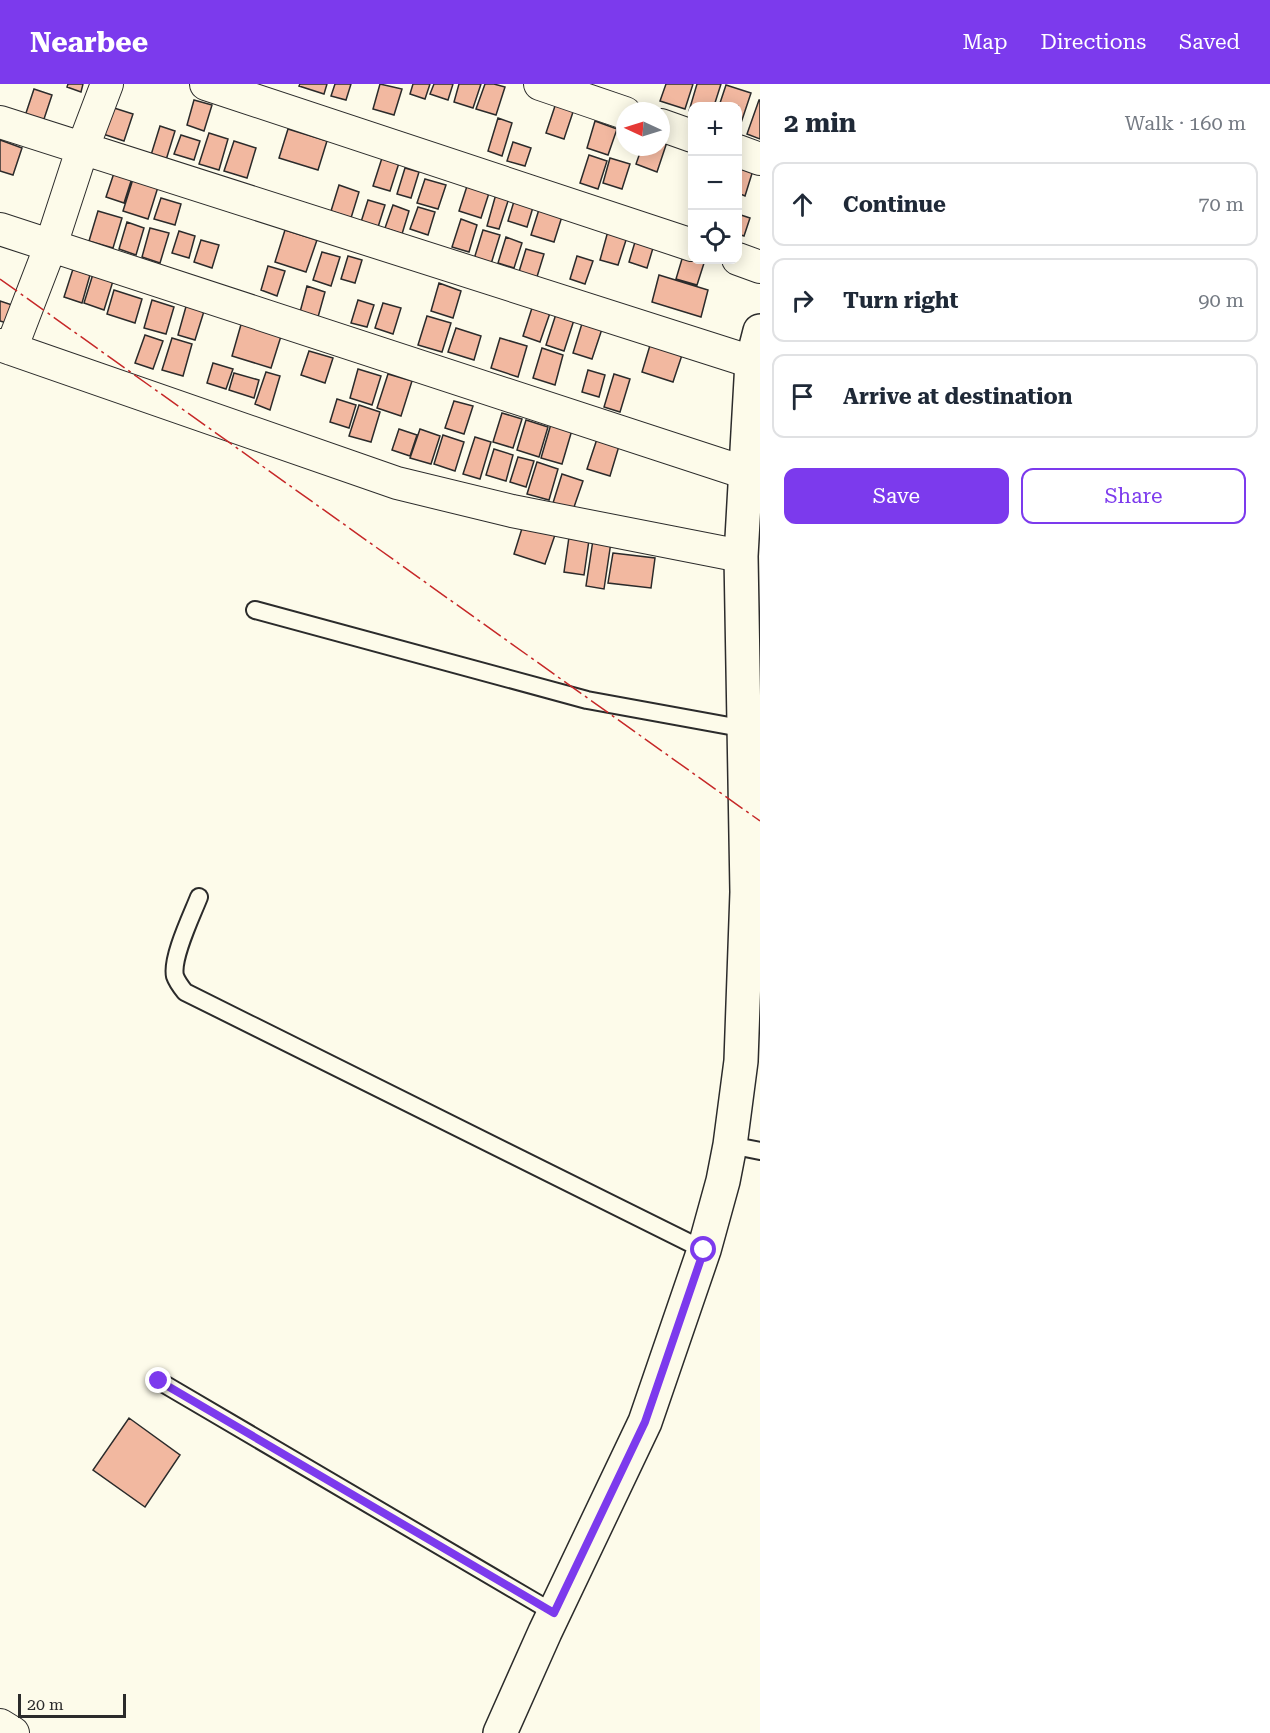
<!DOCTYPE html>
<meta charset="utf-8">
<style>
body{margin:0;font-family:"Roboto Serif",serif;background:#f6f6f7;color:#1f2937}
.controls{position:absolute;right:18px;top:18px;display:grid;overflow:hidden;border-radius:12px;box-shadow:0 3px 15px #0003}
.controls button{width:54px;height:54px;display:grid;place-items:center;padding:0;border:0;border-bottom:2px solid #e0e1e3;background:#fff;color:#1f2937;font:30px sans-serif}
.compass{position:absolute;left:616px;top:18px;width:54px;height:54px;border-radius:50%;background:#fff;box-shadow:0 3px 15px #0003;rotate:274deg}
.scale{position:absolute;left:18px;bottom:15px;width:108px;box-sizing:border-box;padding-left:6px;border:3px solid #2b2b2b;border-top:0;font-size:16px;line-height:21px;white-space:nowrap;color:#2b2b2b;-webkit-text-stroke:4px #fdfbea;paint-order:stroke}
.stop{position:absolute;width:18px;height:18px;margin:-14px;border:4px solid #7c3aed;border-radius:50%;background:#fff}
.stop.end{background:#7c3aed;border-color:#fff;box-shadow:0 2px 6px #0008}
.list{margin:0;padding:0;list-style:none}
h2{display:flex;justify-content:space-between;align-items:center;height:78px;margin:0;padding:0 24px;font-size:26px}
h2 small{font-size:20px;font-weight:400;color:#747a83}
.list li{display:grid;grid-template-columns:39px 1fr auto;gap:18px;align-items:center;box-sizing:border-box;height:84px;margin:0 12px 12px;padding:0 12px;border:2px solid #e0e1e3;border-radius:12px}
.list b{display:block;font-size:22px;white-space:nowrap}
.list em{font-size:20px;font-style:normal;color:#747a83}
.actions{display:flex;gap:12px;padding:18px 24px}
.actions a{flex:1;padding:14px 0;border:2px solid #7c3aed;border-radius:12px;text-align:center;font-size:21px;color:#7c3aed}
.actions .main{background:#7c3aed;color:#fff}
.icon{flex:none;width:33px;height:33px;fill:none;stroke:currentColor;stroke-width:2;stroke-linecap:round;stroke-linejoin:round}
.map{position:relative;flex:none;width:760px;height:1649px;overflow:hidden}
header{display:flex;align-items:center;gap:36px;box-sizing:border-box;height:84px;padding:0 30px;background:#7c3aed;color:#fff}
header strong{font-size:28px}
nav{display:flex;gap:33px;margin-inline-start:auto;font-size:21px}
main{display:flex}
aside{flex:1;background:#fff}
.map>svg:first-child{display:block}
.building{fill:#f2b8a0;stroke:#2b2b2b;stroke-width:1.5}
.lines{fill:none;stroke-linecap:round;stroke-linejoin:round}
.service-casing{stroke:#2b2b2b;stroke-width:20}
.minor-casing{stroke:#2b2b2b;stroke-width:34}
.tertiary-casing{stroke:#2b2b2b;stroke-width:36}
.service{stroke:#fdfbea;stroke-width:16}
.minor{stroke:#fdfbea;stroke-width:32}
.tertiary{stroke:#fdfbea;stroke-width:33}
.power{stroke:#c62828;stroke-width:1.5;stroke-dasharray:21 4.5 3 4.5;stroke-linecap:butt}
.route{stroke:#7c3aed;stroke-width:8}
</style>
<header>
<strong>Nearbee</strong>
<nav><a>Map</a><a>Directions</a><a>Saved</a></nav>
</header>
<main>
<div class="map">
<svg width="760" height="1649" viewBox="0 0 760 1649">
<rect width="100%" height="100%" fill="#fdfbea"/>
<path class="building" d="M68,0H83L81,8L67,3Z
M300,0H327L324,10L299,2Z
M335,0H351L346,16L331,12Z
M380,0L402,5L394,31L373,25Z
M413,0H430L425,15L410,10Z
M434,0H453L448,16L430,10Z
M459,0H481L473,24L454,18Z
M485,0H494L505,3L496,31L476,25Z
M666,0H693L685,25L660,17Z
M697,0H721L714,22H692V28L689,27Z
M726,1L751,9L740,42L738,41V22H719Z
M34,5L52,11L43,38L25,32Z
M558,13L576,19L564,55L546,49Z
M194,16L212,21L204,47L187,41Z
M759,16H760V55L747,50Z
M111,23L133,30L124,57L103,50Z
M498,34L512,39L502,72L488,67Z
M595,37L617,45L608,71L587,64Z
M160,42L175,47L166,76L151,71Z
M288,45L327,57L318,86L279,74Z
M209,49L228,55L219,86L199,80Z
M661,49L669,52L657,88L636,80L642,63H661Z
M181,51L200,57L194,76L174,70Z
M0,56L22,64L13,91L0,87Z
M234,57L256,64L247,94L224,87Z
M513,58L531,64L525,82L507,77Z
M589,71L607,77L598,105L580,99Z
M382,74L399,79L390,107L373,102Z
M610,74L630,80L622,105L603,99Z
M738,78L754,83L745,112L738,109Z
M405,84L419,88L411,114L397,110Z
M114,89L132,94L124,119L106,113Z
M133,95L158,103L148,135L123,127Z
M425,95L446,101L438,125L417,119Z
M468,99L490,106L481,134L459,127Z
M339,101L359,108L351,134L331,127Z
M496,110L509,114L499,145L487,142Z
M161,114L181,120L175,141L154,135Z
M515,114L534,120L527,143L508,137Z
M368,116L385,121L378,143L361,138Z
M541,119L564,126L554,158L531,151Z
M393,121L409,127L402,150L385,144Z
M418,123L435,128L428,151L410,145Z
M98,127L122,134L113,164L89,157Z
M738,130L750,134L744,152L738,150Z
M461,135L477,141L469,168L452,163Z
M127,138L144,144L136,171L119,165Z
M150,144L169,149L160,179L142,173Z
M285,146L317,156L306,188L275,178Z
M483,146L500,151L491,180L474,175Z
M179,147L195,152L189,174L172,169Z
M608,147L627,153L618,181L600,176Z
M506,153L522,159L514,184L498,179Z
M201,156L219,161L212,184L194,178Z
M635,158L653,164L647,184L629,178Z
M526,165L544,170L536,196L518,191Z
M685,165L692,176H705L697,201L676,195Z
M322,168L340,173L331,202L313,196Z
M348,172L362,176L355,199L341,195Z
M577,172L593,177L585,200L570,195Z
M268,182L285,187L277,212L261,206Z
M73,185L90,191L82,219L64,213Z
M93,190L113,197L104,226L84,219Z
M659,191L708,206L701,233L652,218Z
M439,199L461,207L453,234L431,227Z
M307,202L325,208L318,233L300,228Z
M114,206L142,215L135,239L107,230Z
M152,216L174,223L166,250L144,244Z
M358,216L374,221L367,243L351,239Z
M0,217L15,222L10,240L0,237Z
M187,219L205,224L195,256L178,251Z
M383,219L401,224L393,250L375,244Z
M532,224L550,229L540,258L523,252Z
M556,230L574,236L564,267L546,261Z
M427,232L451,239L442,268L418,261Z
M584,233L604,239L592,275L573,269Z
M242,237L282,249L271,284L232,272Z
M456,244L481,252L474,276L448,268Z
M145,251L163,257L153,285L135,279Z
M172,254L192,260L183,292L162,286Z
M500,254L527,262L518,293L491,284Z
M651,258L683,268L673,298L642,288Z
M542,264L563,271L555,301L533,294Z
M309,267L333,274L325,299L301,291Z
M213,279L233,285L226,305L207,299Z
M358,285L381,292L372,321L350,314Z
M588,286L605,291L599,313L582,308Z
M266,288L280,292L270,326L255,320Z
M234,289L259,296L254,314L229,306Z
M388,290L412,297L401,332L377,324Z
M614,290L630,295L620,328L604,323Z
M337,315L356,321L349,344L330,338Z
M454,317L473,322L464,350L445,344Z
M359,321L380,328L371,358L349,352Z
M502,329L522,335L513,364L493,358Z
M526,336L548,343L539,373L517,366Z
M551,340L572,346L562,380L541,374Z
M399,345L417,351L410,372L392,366Z
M420,345L440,352L431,380L410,374Z
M443,351L464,358L455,387L434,380Z
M475,353L491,358L480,395L463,390Z
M597,355L619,362L610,392L587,385Z
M494,365L513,371L506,397L486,391Z
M518,373L534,377L526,403L510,398Z
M537,378L558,385L549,416L527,410Z
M562,390L583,397L573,426L553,419Z
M524,438L556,448L545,480L514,470Z
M569,453L589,456L584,491L564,488Z
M593,456L611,458L604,505L586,502Z
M613,469L655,474L651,504L608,499Z
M129,1334L180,1371L145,1423L93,1386Z"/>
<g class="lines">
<defs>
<path id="service" d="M255,526L587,616L746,645
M199,813C192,831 171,874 175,892C177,898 181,903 185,908L704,1166
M730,1061L760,1067
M159,1297L554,1529"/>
<path id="minor" d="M206,0L692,161
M540,0L625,29
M0,38L752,278
M661,41L692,52
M738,67L760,75
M0,145L746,389
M738,175L760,183
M0,261L397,399L512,427L741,472
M11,265L51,161L82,66L107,0
M0,1641L13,1649"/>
<path id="tertiary" d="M500,1649L545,1548L645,1338L704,1166L723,1097L730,1061L741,977L747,808L741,472L752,278L760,247"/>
</defs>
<use href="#service" class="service-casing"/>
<use href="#minor" class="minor-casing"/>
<use href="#tertiary" class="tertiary-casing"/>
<use href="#service" class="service"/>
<use href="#minor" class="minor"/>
<use href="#tertiary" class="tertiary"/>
<path class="power" d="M0,195L760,737"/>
</g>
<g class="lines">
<path class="route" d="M159,1297L554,1529L645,1338L704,1166"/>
</g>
</svg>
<div class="controls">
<button>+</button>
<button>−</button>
<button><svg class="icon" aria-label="locate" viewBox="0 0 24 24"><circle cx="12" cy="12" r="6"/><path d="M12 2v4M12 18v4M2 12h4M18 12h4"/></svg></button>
</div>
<svg class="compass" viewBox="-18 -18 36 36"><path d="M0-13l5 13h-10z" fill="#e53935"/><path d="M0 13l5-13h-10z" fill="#747a83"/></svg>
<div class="scale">20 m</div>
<div class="stop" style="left:704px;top:1166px"></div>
<div class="stop end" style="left:159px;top:1297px"></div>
</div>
<aside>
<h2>2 min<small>Walk · 160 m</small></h2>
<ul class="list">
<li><svg class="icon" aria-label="ahead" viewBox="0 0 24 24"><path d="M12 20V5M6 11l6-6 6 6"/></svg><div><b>Continue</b></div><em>70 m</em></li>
<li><svg class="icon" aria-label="right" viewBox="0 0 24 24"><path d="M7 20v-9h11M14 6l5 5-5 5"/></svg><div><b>Turn right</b></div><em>90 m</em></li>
<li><svg class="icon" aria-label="arrive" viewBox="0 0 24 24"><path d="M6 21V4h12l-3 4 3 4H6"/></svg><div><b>Arrive at destination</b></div></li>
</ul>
<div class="actions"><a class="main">Save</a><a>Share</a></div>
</aside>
</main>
